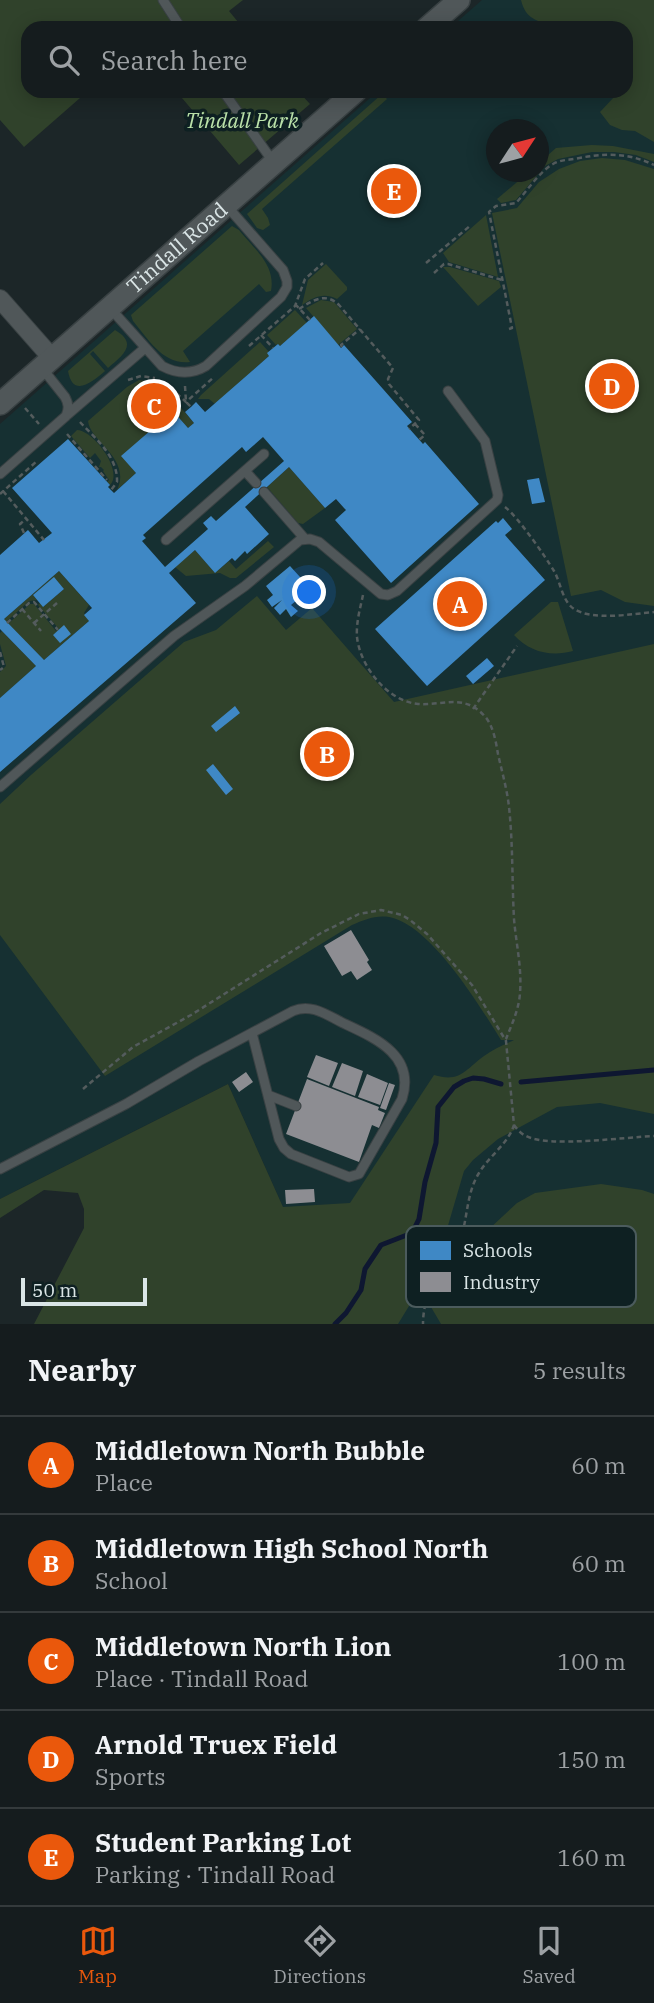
<!DOCTYPE html>
<meta charset="utf-8">
<style>
body{margin:0;font-family:"IBM Plex Serif",serif;background:#1e2527;color:#f1f3f6}
.compass{position:absolute;left:486px;top:119px;width:63px;height:63px;border-radius:50%;background:#151c1e;box-shadow:0 4px 18px #0003;rotate:54deg}
.scale{position:absolute;left:21px;bottom:18px;width:126px;box-sizing:border-box;padding-left:7px;border:4px solid #dae5e6;border-top:0;font-size:19px;line-height:24px;white-space:nowrap;color:#dae5e6;-webkit-text-stroke:5px #0e2022;paint-order:stroke}
.you{position:absolute;left:310px;top:593px;width:24px;height:24px;margin:-18px;border:5px solid #fff;border-radius:50%;background:#1a73e8;box-shadow:0 0 0 10px #1a73e833}
.badge{display:grid;place-items:center;width:46px;height:46px;border-radius:50%;background:#ea580c;color:#fff;font-size:23px;font-weight:700}
.pin{position:absolute;translate:-50% -50%;border:4px solid #fff;box-shadow:0 2px 7px #0006}
.list{margin:0;padding:0;list-style:none}
h2{display:flex;justify-content:space-between;align-items:center;height:91px;margin:0;padding:0 28px;font-size:30px}
h2 small{font-size:23px;font-weight:400;color:#9da1a4}
.list li{display:grid;grid-template-columns:46px 1fr auto;gap:21px;align-items:center;box-sizing:border-box;height:98px;padding:0 28px;border-top:2px solid #343a3c}
.list b{display:block;font-size:26px;white-space:nowrap}
.list p{margin:0;font-size:23px;white-space:nowrap;color:#9da1a4}
.list em{font-size:23px;font-style:normal;color:#9da1a4}
.icon{flex:none;width:38px;height:38px;fill:none;stroke:currentColor;stroke-width:2;stroke-linecap:round;stroke-linejoin:round}
.map{position:relative;flex:none;width:654px;height:1324px;overflow:hidden}
.search{position:absolute;background:#151c1e;box-shadow:0 4px 18px #0003;left:21px;right:21px;top:21px;height:77px;display:flex;align-items:center;gap:18px;box-sizing:border-box;padding:0 24px;border-radius:21px;color:#9da1a4;font-size:26px}
.sheet{height:581px;background:#151c1e}
nav{display:flex;justify-content:space-around;align-items:center;box-sizing:border-box;height:98px;border-top:2px solid #343a3c;background:#151c1e;font-size:19px;color:#9da1a4}
nav a{display:grid;justify-items:center;gap:4px}
nav .on{color:#ea580c}
.map>svg:first-child{display:block}
.built{fill:#163032;fill-rule:evenodd}
.green{fill:#30422b}
.schools{fill:#3f88c5;fill-rule:evenodd}
.industry{fill:#8d8d92}
.lines{fill:none;stroke-linecap:round;stroke-linejoin:round}
.stream{stroke:#0e1731;stroke-width:5}
.service-casing{stroke:#394143;stroke-width:11}
.minor-casing{stroke:#394143;stroke-width:20}
.tertiary-casing{stroke:#394143;stroke-width:24}
.path{stroke:#545c5d;stroke-width:2.5;stroke-dasharray:5 3.5;stroke-linecap:butt}
.service{stroke:#505759;stroke-width:9}
.minor{stroke:#505759;stroke-width:18}
.tertiary{stroke:#505759;stroke-width:21}
.labels{text-anchor:middle;stroke-width:7;stroke-linejoin:round;paint-order:stroke}
.park-label{font-size:21px;font-style:italic;fill:#bbe3aa;stroke:#0e2022}
.street-label{font-size:21px;fill:#dae5e6;stroke:#0e2022}
.key{fill:#0e2022;stroke:#4b5b5d;stroke-width:2}
.key-label{font-size:19px;fill:#dae5e6}
</style>
<div class="map">
<svg width="654" height="1324" viewBox="0 0 654 1324">
<rect width="100%" height="100%" fill="#1c2628"/>
<path class="built" d="M482,0H549L586,28H450Z
M654,80V1324H339L310,1268L228,1084L0,1199V424L378,91H626ZM496,130H538V172H496Z"/>
<path class="green" d="M0,0H243L229,11L243,28H28V91H88L24,147L0,120Z
M521,0H654V142L635,131L622,130L610,125L600,112L615,96L614,91H626V28H553C538,19 526,21 521,0Z
M176,91H298L310,104L239,165Z
M382,94L387,99L262,209L268,218L270,225L263,230L257,228L247,214Z
M592,145L613,146L654,154V162L636,155L614,152H592L558,159L545,166L516,200L501,203L497,199L529,172H538L539,163L556,148Z
M602,158L625,160L654,169V606L625,602L601,590L571,596L492,213L517,208L539,182L559,169L580,161Z
M486,215L498,277L449,262L443,253Z
M232,226L239,230C254,249 276,265 271,291L266,292L259,284L183,351L190,362C163,365 149,340 133,321L131,315Z
M326,264L347,287V290L337,299C324,292 313,297 302,305L308,280Z
M443,267H450L499,281L501,287L478,306Z
M321,300L334,302L357,329L338,345L306,308Z
M295,310L307,323L280,346L278,344L276,345L267,335Z
M115,330C139,344 122,356 108,368L93,351L90,354L105,371C93,381 73,399 68,371Z
M260,342L269,352V356L215,404L209,399H198L201,395Z
M139,380L156,383L166,391L161,396L157,393L146,402L157,415L168,405L164,401L170,395L194,423L188,428L173,411L122,456L136,473L117,490C132,458 90,442 88,421L127,387Z
M77,430C93,430 124,471 110,485L107,482L109,480L103,471L104,470L101,467H99L101,461L95,453L90,458L71,436Z
M289,467L325,508L303,524L298,523L267,487Z
M268,541L274,547L236,578H230L220,573L186,576L175,567L195,550L215,573L229,561L236,569Z
M59,571L89,605L84,613L89,621L44,660L8,624L30,604H34L56,631L59,629L38,605L40,603L43,607L64,589L54,578L33,595L37,600L29,601L6,622L4,619Z
M257,596L286,630L312,608L394,702L654,644V1114L600,1103L557,1107L498,1139L473,1160L464,1171L442,1246L425,1280L398,1324H34L84,1228V1209L78,1193L44,1190L0,1218V1199L228,1084L283,1207L350,1203L434,1075C460,1083 465,1070 484,1056C493,1049 504,1045 514,1040H501C480,1006 430,924 389,917C375,915 364,920 352,925L105,1076L0,935V804L31,775L184,642L216,630Z
M551,602H558L573,651C551,657 529,652 514,635Z
M2,631L36,666L0,698V672L6,666L0,644V633Z
M601,1184L642,1190L654,1194V1324H441L431,1307L446,1269L517,1203L535,1193Z"/>
<path class="schools" d="M314,316L341,348L344,345L383,389L412,422L407,426L423,444L425,442L479,504L391,583L335,520L346,510L344,508L336,499L325,508L289,467L245,507L269,534L247,554L245,551L235,561L232,558L215,573L195,550L169,573L196,603L0,772V698L36,666L0,629V555L28,530L39,543L52,533L12,488L68,439L110,485L108,487L114,493L136,473L121,456L173,411L188,428L194,423L185,412L191,407L196,402L205,412L269,356L267,353L278,344L280,346ZM263,437L284,461L216,521L211,516L203,523L208,529L165,567L142,541L146,538L143,535L242,447L246,452ZM59,571L92,608L84,615L89,621L44,660L4,619Z
M539,478L545,502L532,504L527,480Z
M503,518L512,529L505,535L545,580L427,686L375,629L496,521L498,523Z
M290,566L300,577L297,580L300,577L310,589L291,605L298,611L291,617L286,609L280,615L274,608L282,600L272,607L267,600L273,595L266,586Z
M54,577L64,589L43,607L33,595Z
M64,625L71,634L60,643L53,635Z
M487,658L494,666L473,684L466,676Z
M235,706L240,713L216,732L211,726Z
M213,764L233,789L226,795L206,770Z"/>
<path class="industry" d="M351,930L369,960L367,962L372,970L357,980L351,971L342,976L324,946Z
M316,1055L338,1063L329,1086L307,1077Z
M342,1063L363,1071L355,1096L332,1087Z
M246,1072L253,1082L239,1092L232,1082Z
M367,1074L388,1083L380,1105L358,1097Z
M307,1079L379,1107L378,1110L385,1113L379,1128L372,1125L359,1162L286,1134Z
M389,1083L395,1085L386,1110L380,1108Z
M314,1189L315,1202L286,1204L285,1190Z"/>
<g class="lines">
<path class="stream" d="M521,1082L654,1070
M335,1324L346,1313L361,1290L365,1269L381,1245L412,1233L419,1219L425,1182L436,1143L438,1107L454,1087L464,1081L473,1078L484,1079L501,1084"/>
<defs>
<path id="service" d="M163,0L181,28
M223,91L274,163
M110,308L162,366C177,374 191,375 206,366L281,297L287,287V281L283,270L226,205
M67,415L145,348
M245,471L256,483
M0,474L66,416C69,409 69,404 65,397L42,368
M264,492L305,539
M166,540L264,454
M0,787L174,636L245,586L300,540L310,539L319,542L381,594L388,595L397,591L497,500L498,495L485,441L448,391
M268,1095L296,1106
M0,1169L126,1104L199,1061L293,1011C311,1003 327,1015 343,1023C375,1038 416,1055 402,1099L359,1174L349,1177L291,1154L284,1148L279,1139L252,1033"/>
<path id="minor" d="M0,299L52,358"/>
<g id="tertiary">
<path d="M427,28L459,0"/>
<path id="s1" d="M0,404L356,91"/>
</g>
</defs>
<use href="#service" class="service-casing"/>
<use href="#minor" class="minor-casing"/>
<use href="#tertiary" class="tertiary-casing"/>
<path class="path" d="M426,263L471,225
M434,273L444,264H448L502,280
M295,304L310,320
M299,309C313,300 326,292 339,305L393,368L388,379L389,384L419,420L409,429
M509,329L512,328L489,212L496,206L516,203C527,191 539,172 553,164C560,160 567,160 574,159C603,153 627,152 654,165
M261,335L273,348
M249,346L295,306L305,279L323,263
M342,347L341,345L360,329
M128,380L141,376L155,378
M164,382L186,402L214,377
M185,386L186,402L191,407
M25,408L39,424
M80,422C96,439 118,457 117,482L111,490
M415,424L425,435L419,440
M67,434L107,480
M3,491L44,540
M0,494L37,461
M505,507C518,517 545,556 554,571C561,583 562,601 574,609C593,621 632,614 654,612
M24,533L20,524L27,518
M363,595C360,609 356,623 357,637C360,666 387,701 418,704C443,706 466,692 487,719C494,729 496,743 498,754C502,772 507,789 509,807C513,844 512,882 514,919C516,943 522,968 520,993C519,1009 512,1024 506,1039
M22,609L41,631
M7,623L29,603L34,602L58,630
M34,623L57,603
M0,652L4,667L0,670
M473,709L517,646
M83,1089L133,1047L191,1015L321,933L359,914L381,910L402,915L410,920L427,934L472,985L506,1041L514,1125C508,1144 489,1156 479,1173C466,1194 468,1218 460,1241C457,1250 450,1256 444,1263C432,1281 423,1302 423,1324
M514,1125C517,1129 521,1134 526,1136C549,1148 626,1137 654,1136"/>
<use href="#service" class="service"/>
<use href="#minor" class="minor"/>
<use href="#tertiary" class="tertiary"/>
</g>
<g class="labels">
<g class="park-label">
<text x="242" y="128">Tindall Park</text>
</g>
<g class="street-label">
<text dy="7" stroke="none"><textPath href="#s1" startOffset="236">Tindall Road</textPath></text>
</g>
</g>
<rect x="406" y="1226" width="230" height="81" rx="10" class="key"/>
<rect x="420" y="1241" width="31" height="19" fill="#3f88c5"/>
<rect x="420" y="1272" width="31" height="20" fill="#8d8d92"/>
<g class="key-label">
<text x="463" y="1257">Schools</text>
<text x="463" y="1289">Industry</text>
</g>
</svg>
<svg class="compass" viewBox="-18 -18 36 36"><path d="M0-13l5 13h-10z" fill="#e53935"/><path d="M0 13l5-13h-10z" fill="#9da1a4"/></svg>
<div class="scale">50 m</div>
<div class="you"></div>
<div class="pin badge" style="left:460px;top:604px">A</div>
<div class="pin badge" style="left:327px;top:754px">B</div>
<div class="pin badge" style="left:154px;top:406px">C</div>
<div class="pin badge" style="left:612px;top:386px">D</div>
<div class="pin badge" style="left:394px;top:191px">E</div>
<div class="search"><svg class="icon" aria-label="search" viewBox="0 0 24 24"><circle cx="10" cy="10" r="6"/><path d="M15 15l6 6"/></svg>Search here</div>
</div>
<section class="sheet">
<h2>Nearby<small>5 results</small></h2>
<ul class="list">
<li><span class="badge">A</span><div><b>Middletown North Bubble</b><p>Place</p></div><em>60 m</em></li>
<li><span class="badge">B</span><div><b>Middletown High School North</b><p>School</p></div><em>60 m</em></li>
<li><span class="badge">C</span><div><b>Middletown North Lion</b><p>Place · Tindall Road</p></div><em>100 m</em></li>
<li><span class="badge">D</span><div><b>Arnold Truex Field</b><p>Sports</p></div><em>150 m</em></li>
<li><span class="badge">E</span><div><b>Student Parking Lot</b><p>Parking · Tindall Road</p></div><em>160 m</em></li>
</ul>
</section>
<nav>
<a class="on"><svg class="icon" aria-label="map" viewBox="0 0 24 24"><path d="M3 6l6-2 6 2 6-2v14l-6 2-6-2-6 2zM9 4v14M15 6v14"/></svg>Map</a>
<a><svg class="icon" aria-label="directions" viewBox="0 0 24 24"><path d="M12 3l9 9-9 9-9-9zM9 14v-3h6M13 9l2 2-2 2"/></svg>Directions</a>
<a><svg class="icon" aria-label="saved" viewBox="0 0 24 24"><path d="M7 4h10v16l-5-4-5 4z"/></svg>Saved</a>
</nav>
